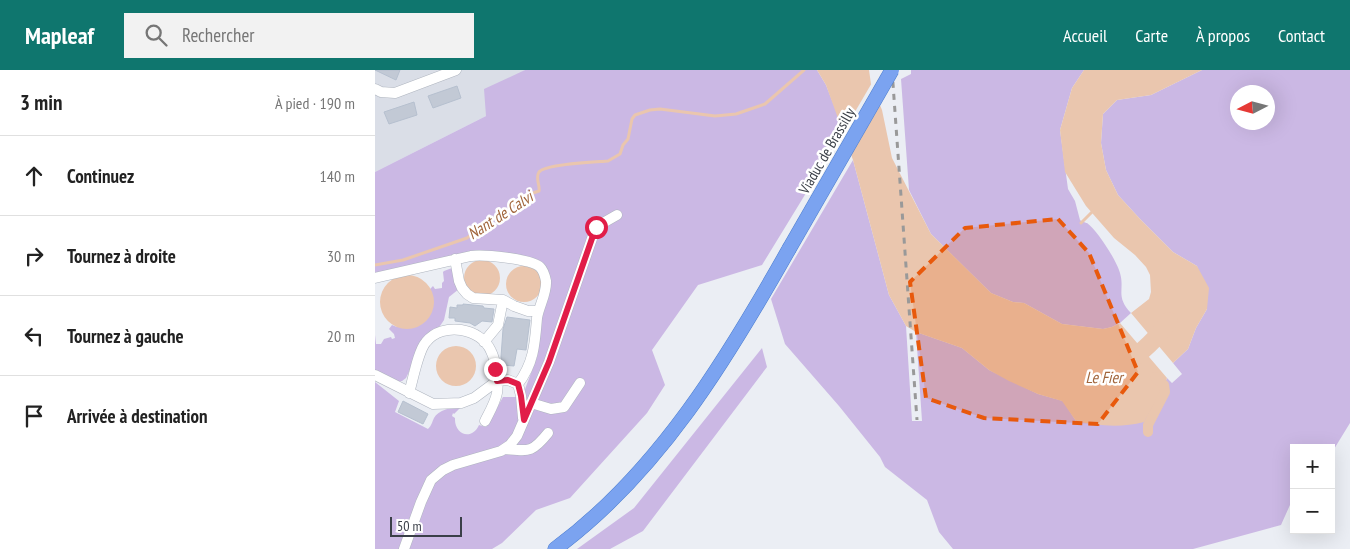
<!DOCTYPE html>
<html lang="fr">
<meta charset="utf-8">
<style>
body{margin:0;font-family:"PT Sans Narrow",sans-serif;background:#f2f2f2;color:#222}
.controls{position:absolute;right:15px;bottom:15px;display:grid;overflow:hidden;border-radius:0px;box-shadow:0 5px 20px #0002}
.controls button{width:45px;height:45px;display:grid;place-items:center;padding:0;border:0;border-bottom:1px solid #e0e0e0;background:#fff;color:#222;font:25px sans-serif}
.compass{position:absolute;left:855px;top:15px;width:45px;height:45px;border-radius:50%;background:#fff;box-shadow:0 5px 20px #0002;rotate:264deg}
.scale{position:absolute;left:15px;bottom:12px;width:72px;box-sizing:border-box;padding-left:5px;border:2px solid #3a3f48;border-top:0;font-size:14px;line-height:18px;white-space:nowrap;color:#3a3f48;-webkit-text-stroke:4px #fff;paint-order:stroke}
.stop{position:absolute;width:15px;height:15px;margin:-11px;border:4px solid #e11d48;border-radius:50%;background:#fff}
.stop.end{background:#e11d48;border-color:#fff;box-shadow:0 1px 5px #0008}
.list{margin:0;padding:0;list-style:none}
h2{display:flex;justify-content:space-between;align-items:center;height:65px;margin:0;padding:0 20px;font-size:21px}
h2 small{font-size:16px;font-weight:400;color:#767676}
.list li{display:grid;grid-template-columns:32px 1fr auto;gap:15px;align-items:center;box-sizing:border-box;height:80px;padding:0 20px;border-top:1px solid #e0e0e0}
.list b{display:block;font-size:19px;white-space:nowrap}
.list em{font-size:16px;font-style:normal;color:#767676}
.icon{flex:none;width:28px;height:28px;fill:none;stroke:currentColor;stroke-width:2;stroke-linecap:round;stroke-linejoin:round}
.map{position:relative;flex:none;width:975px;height:479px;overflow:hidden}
header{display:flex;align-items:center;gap:30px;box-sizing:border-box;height:70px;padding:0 25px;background:#0f766e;color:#fff}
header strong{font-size:24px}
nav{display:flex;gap:28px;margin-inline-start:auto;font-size:18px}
.search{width:350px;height:45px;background:#f2f2f2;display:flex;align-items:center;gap:12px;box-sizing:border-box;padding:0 18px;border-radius:0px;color:#767676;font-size:19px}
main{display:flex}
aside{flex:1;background:#fff}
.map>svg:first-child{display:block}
.residential{fill:#dadee7}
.green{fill:#cbb8e4;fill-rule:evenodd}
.water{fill:#eac6ae}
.pier{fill:#ebeef4}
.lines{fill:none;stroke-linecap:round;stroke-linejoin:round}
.stream{stroke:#eac6ae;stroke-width:3}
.canal{stroke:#eac6ae;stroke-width:10}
.river{stroke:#eac6ae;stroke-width:18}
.building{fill:#c2c9d5;stroke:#b6c0cf}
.minor-casing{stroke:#afb5bf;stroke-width:11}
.highway-casing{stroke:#4b7dce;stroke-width:15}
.minor{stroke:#fff;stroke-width:10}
.highway{stroke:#7ba3f0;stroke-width:14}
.rail{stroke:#999;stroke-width:3;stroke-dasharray:6 6;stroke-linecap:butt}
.highway-bridge-casing{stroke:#4b7dce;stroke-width:15;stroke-linecap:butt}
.highway-bridge{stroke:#7ba3f0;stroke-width:14}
.route{stroke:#e11d48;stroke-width:6}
.marked{fill:#e8590c;fill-opacity:0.2;stroke:#e8590c;stroke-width:4;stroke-dasharray:10 6;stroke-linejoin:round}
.labels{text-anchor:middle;stroke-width:5;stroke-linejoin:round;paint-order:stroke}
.street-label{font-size:15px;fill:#3a3f48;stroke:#fff}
.water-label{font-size:16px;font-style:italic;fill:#a1653b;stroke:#fff}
</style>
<header>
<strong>Mapleaf</strong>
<div class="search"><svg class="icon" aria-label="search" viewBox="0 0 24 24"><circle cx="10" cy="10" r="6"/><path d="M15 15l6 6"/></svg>Rechercher</div>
<nav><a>Accueil</a><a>Carte</a><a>À propos</a><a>Contact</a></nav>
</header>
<main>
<aside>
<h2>3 min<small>À pied · 190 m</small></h2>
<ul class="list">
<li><svg class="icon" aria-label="ahead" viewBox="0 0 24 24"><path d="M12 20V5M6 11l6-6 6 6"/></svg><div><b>Continuez</b></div><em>140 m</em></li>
<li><svg class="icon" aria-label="right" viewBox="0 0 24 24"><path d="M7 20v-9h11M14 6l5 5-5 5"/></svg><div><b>Tournez à droite</b></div><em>30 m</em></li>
<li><svg class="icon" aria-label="left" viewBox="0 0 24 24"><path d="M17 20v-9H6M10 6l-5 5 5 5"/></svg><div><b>Tournez à gauche</b></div><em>20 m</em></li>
<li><svg class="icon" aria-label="arrive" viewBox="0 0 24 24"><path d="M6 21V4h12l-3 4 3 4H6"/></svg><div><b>Arrivée à destination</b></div></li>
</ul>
</aside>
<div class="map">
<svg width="975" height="479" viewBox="0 0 975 479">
<rect width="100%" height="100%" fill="#ebeef4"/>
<path class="residential" d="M0,0H150L146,3L111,46L0,102Z"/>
<path class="green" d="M150,0H442L451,15L469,61L387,195L323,215L277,280L290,315L272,343L195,428L161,440L127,473L117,479H0V312L24,331L20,342L53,359C57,355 57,352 59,348C63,340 77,337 86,337L79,344L78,343L77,346L80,348C79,365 97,371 104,355L111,357L128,327H142L149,322L162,287L166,254L163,190L158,188L102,180L0,206V102L111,46L109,19Z
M536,0H709L697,18L685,60L693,119L700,131L705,150C706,151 711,153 712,153C722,160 742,191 745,203C750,220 740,226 756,243L745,253L737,257L728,259L687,254L649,233L638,232L616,223L556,164L534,120L526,9L536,4Z
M827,0H975V353L956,384V378H919V426L906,455L818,479H578L564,462L552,430L510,397L505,387L464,336L410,274L396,229L478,90L514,225L531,256L537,351H547L541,262L587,278L614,300L663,324L688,331L701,351L785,324L792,308L797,313L807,304L798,293L813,279L821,258L832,239L822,196L798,182L766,150L743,125L731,100L726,73L728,44L742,30L776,25ZM862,22H892V52H862Z
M77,198L84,219L74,227L69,250L65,256L52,265L31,308L27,311L22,312L0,301V265L1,274H6L9,269L16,267L17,269L20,268L19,264L14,259L17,255L22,257L58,230L55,219L58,216L60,219L67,218V213L69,211L68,202L69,201Z
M387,278L392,297L268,461L235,479H202L259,438Z"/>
<path class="water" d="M442,0H494L496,14L507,40L517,88L556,164L616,223L638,232L649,233L687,254L728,259L737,257L745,253L792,308L785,324L769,352C746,358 724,356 701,351L687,331L663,324L634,311L614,300L587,278L541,262L531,256L514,225L478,90L451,15Z
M709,0H827L776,25L742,30L728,44L726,73L731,100L743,125L766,150L798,182L822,196L834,218L832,239L821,258L813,279L798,293L756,243L774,229L776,222L775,205L771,197L760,185L739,168L711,136L690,102L685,60L697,18Z
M89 208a18 18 0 1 1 36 0a18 18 0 1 1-36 0Z
M131 214a18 18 0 1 1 36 0a18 18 0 1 1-36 0Z
M5 232a27 27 0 1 1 54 0a27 27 0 1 1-54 0Z
M61 296a20 20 0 1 1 40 0a20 20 0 1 1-40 0Z"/>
<path class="pier" d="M498,11L507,32L475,87L467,64Z"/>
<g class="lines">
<path class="stream" d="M706,153L718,141
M0,195L28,190L92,168L123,145L131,142L149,126L164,121C165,114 160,108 164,102C170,94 222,92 233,91L245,84L248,75L253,69L257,49L260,45L275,40L285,39L340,46L361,44L390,34L429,0"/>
<path class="canal" d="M773,362V355L790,322L789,315L780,307"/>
<path class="river" d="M750,293C766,284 784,266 794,251"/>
</g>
<path class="building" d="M0,0H25L21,10Z
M82,16L86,28L58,38L53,26Z
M39,32L42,45L14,54L9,42Z
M88,234L108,236L109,238L119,239L117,252L107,251L100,256L95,253L80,251V248H74L75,237L82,238V235H88Z
M132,247L155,250L151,280L142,279L139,296L127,295L126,287L128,259Z
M28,331L53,344L48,354L23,342Z"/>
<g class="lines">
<defs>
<path id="minor" d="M0,19L6,22L20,23L81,0
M80,189L84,211L87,218L92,224L98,228L128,230L139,236L153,241H163
M0,208L96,186C108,184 157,189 165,197C168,200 170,206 171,211C172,223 164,236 162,248C160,273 159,293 143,314
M109,272L123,255L128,230
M0,305L58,334L86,333L99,328L122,311L133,310L143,314L146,326L148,348
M34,323C38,310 43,281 51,272C68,251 106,258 116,281C121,291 124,313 122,323C120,333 114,343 110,351
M156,333L176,339L189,337L205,313
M130,379C154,381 157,383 173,363
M29,479L46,432L56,410L68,400L78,395L126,381L135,375L142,366L174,292L221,157L242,145"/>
<path id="highway" d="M180,479C284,402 352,289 414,179"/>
</defs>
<use href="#minor" class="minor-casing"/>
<use href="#highway" class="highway-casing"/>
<use href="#minor" class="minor"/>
<use href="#highway" class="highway"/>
<path class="rail" d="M517,0L542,350"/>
<defs>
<path id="highway-bridge" d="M414,179L517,0"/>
</defs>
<use href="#highway-bridge" class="highway-bridge-casing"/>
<use href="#highway-bridge" class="highway-bridge"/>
</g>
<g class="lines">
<path class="route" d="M120,299L122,311L133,310L143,314L146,326L149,350L174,292L221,157"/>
</g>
<path class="marked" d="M683,149L714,183L763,302L723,354L609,348L551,328L535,212L590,158Z"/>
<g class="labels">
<g class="street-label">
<text transform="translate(452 81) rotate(-60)" y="5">Viaduc de Brassilly</text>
</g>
<g class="water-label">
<text transform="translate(125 145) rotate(-33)" y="6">Nant de Calvi</text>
<text x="729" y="313">Le Fier</text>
</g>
</g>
</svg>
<div class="controls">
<button>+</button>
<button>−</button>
</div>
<svg class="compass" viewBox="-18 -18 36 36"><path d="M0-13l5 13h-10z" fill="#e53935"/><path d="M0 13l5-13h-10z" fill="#767676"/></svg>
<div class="scale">50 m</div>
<div class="stop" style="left:221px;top:157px"></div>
<div class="stop end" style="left:120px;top:299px"></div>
</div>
</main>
